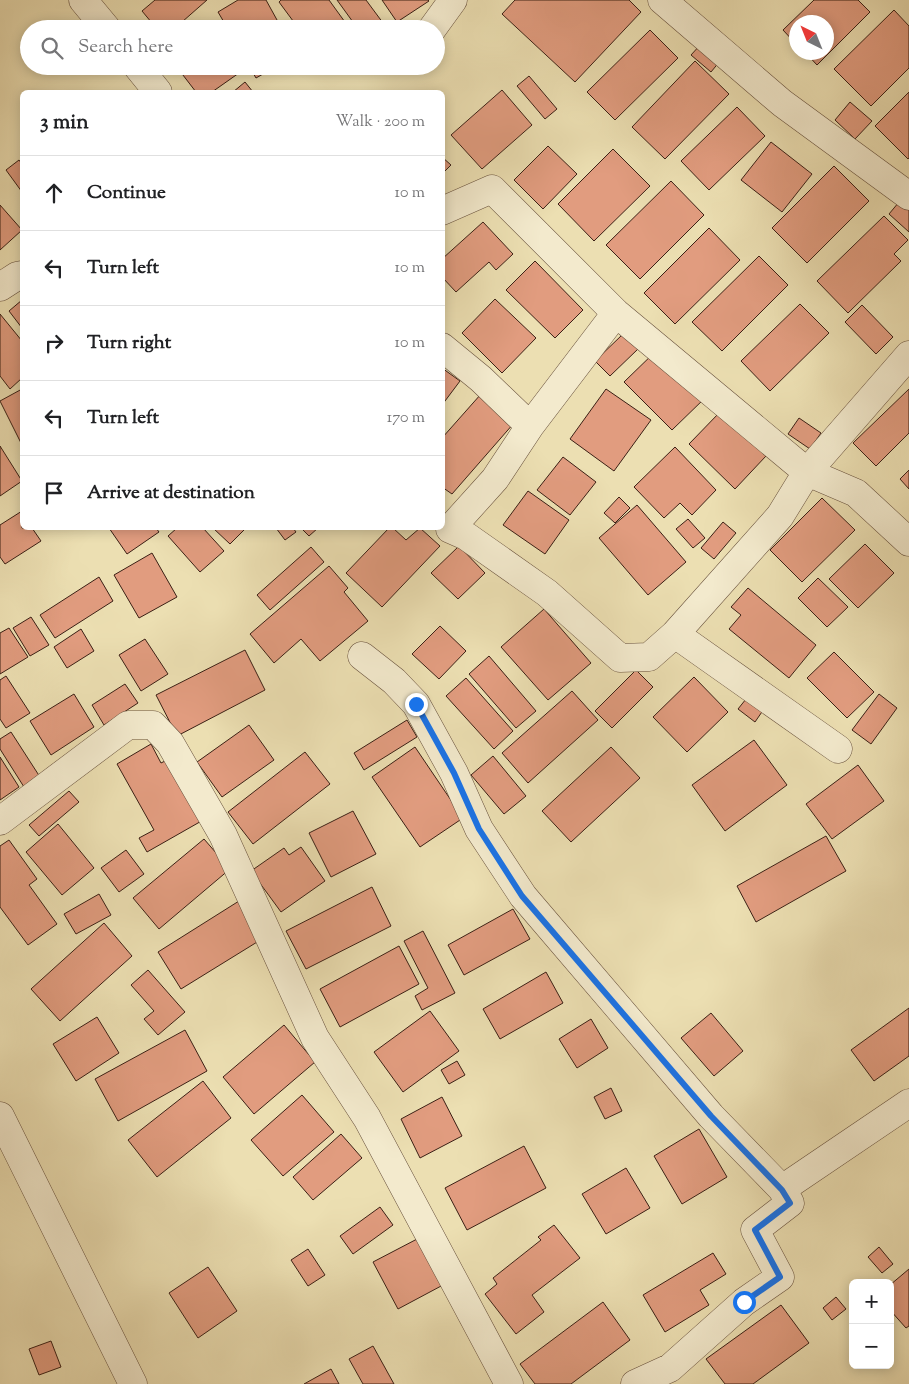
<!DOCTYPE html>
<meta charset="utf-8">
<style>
body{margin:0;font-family:"Sorts Mill Goudy",serif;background:#f6f6f6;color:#202124}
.controls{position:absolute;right:15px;bottom:15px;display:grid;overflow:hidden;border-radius:8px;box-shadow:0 2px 12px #0003}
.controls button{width:45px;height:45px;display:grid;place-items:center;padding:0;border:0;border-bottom:1px solid #e0e0e0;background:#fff;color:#202124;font:25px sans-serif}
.compass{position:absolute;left:789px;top:15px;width:45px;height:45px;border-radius:50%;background:#fff;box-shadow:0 2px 12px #0003;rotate:317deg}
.stop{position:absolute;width:15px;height:15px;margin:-11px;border:4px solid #1a73e8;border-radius:50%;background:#fff}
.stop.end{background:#1a73e8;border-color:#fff;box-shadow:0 1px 5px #0008}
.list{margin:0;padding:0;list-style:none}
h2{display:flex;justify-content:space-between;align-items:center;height:65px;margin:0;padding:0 20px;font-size:21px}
h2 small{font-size:16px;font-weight:400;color:#757577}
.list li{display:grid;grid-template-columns:32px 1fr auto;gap:15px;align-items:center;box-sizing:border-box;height:75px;padding:0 20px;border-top:1px solid #e0e0e0}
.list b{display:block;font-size:19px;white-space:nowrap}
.list em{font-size:16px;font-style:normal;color:#757577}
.icon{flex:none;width:28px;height:28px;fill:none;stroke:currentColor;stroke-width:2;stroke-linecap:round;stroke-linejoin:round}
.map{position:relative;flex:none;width:909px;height:1384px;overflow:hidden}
.search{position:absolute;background:#fff;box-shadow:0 2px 12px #0003;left:20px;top:20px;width:425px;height:55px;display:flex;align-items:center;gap:12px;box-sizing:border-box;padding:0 18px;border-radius:28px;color:#757577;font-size:19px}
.panel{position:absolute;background:#fff;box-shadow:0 2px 12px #0003;left:20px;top:90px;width:425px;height:440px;border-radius:8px}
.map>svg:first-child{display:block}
.building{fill:#e19c7f;stroke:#3b2015}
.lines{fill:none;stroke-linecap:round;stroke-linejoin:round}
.street-casing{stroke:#67503c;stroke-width:29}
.street{stroke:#f3eacd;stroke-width:28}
.route{stroke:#1a73e8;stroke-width:6}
</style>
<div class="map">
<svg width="909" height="1384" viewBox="0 0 909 1384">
<rect width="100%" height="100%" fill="#ecdfb2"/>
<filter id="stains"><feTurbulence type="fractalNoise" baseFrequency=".004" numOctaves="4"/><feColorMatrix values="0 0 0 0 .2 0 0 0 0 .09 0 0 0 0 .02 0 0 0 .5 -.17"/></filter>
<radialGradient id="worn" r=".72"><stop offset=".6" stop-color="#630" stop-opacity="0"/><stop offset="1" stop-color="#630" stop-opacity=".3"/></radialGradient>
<path class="building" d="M155,0H207L174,29H157L142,11Z
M238,0H266L282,29H228L218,12Z
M281,0H329L350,29H299L279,2Z
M337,0H366L386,27L358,29Z
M382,0H428L429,1L397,22Z
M515,0H629L641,12L575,82L502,14Z
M814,0H858L870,12L817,65L805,52H826V22H796V44L783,30Z
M894,10L909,26V68L871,106L834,69Z
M650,30L678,58L615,120L587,92Z
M701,44L720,61L711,72L691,55Z
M695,61L729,94L665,159L632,127Z
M176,66H234L239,73L212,92H196Z
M249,66H277L256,78Z
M529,76L557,109L545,119L517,86Z
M245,82L253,92H233Z
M502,90L532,125L482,169L451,135Z
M909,92V158L908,159L875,126Z
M850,102L872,121L855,139L835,120Z
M737,107L765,136L709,190L681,161Z
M771,142L812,174L782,212L741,180Z
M548,146L577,174L543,209L514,180Z
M613,149L650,186L594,241L558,204Z
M442,157L451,165L442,174Z
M19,160L22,164V192L6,170Z
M834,166L869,201L807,263L772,228Z
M671,181L704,215L640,279L606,245Z
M899,202L909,210V232L889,214Z
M0,205L22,230L0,250Z
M884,216L908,240L894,254L901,261L848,313L817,281Z
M483,222L513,254L496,270L489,262L456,292L442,277V259Z
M709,228L740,260L675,324L644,293Z
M759,256L788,285L722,351L692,322Z
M535,261L583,310L555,338L506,290Z
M495,299L536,338L502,373L462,333Z
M22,300V328L9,311Z
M800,304L829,333L770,391L741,361Z
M862,305L893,337L876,354L845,322Z
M0,314L22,341V378L10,389L0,376Z
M623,334L638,349L610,376L595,361Z
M658,349L706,397L672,430L624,382Z
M442,368L460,381L442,405Z
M22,389V445L0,401Z
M606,389L651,420L614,471L570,439Z
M909,389V433L876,466L853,443Z
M481,394L514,423L452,494L442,487V438Z
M720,412L766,456L735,489L689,444Z
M799,418L821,433L810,449L788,434Z
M0,446L22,481L0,496Z
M675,447L716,490L692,515L680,503L664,518L634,487Z
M563,457L596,482L570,515L537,490Z
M909,470V489L900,479Z
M528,491L569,520L545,554L503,525Z
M619,497L630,508L615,523L604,513Z
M822,498L855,530L802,582L770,550Z
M637,505L686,562L648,595L599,538Z
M22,511V528H32L41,541L5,564L0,557V525Z
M688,519L705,538L693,548L676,529Z
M723,522L736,533L714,559L701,548Z
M109,528H156L159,532L127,554Z
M177,528H203L224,551L200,572L168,536Z
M213,528H246L230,544Z
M276,528H293L296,532L285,540Z
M301,528H318L309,536Z
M389,528H393L406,540L420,528L440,546L382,607L346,573Z
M865,544L894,573L858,608L829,579Z
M459,546L485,573L458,599L431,573Z
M311,547L324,562L270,610L257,595Z
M152,553L177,597L139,618L114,575Z
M329,566L348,588L344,592L368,621L320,661L301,639L274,663L250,634Z
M99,577L113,601L55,638L40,615Z
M818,578L848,607L827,627L798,598Z
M748,588L816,645L789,678L729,629L741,615L731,607Z
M544,609L591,663L548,700L501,647Z
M31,617L49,645L30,656L13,628Z
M440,626L466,651L439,679L412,654Z
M9,628L28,657L0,674V633Z
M81,629L94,651L67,668L54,647Z
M145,639L168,674L141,691L119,655Z
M245,650L265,690L177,736L156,695Z
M834,652L874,692L847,718L807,678Z
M489,656L536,711L516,728L469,674Z
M636,670L653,687L612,728L595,711Z
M6,676L30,713L6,728L0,719V680Z
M694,677L728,712L687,752L653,717Z
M466,678L513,731L494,749L446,696Z
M125,684L138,703L104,725L92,705Z
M572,691L598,720L528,783L502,753Z
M74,694L94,727L51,755L30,721Z
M750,694L766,706L755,722L738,709Z
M879,694L897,708L871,744L852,730Z
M407,720L417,737L364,770L354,753Z
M249,725L274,760L222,797L197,762Z
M11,732L40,777L24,787L0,749V739Z
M754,740L787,785L725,831L692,785Z
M151,744L161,763L171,758L205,819L147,852L139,838L154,830L117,764Z
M415,747L463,818L420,847L372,777Z
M611,747L640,778L571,842L542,811Z
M305,752L330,784L253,844L228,812Z
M493,756L526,796L504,814L471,775Z
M0,757L19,787L0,800Z
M858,765L884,801L832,839L806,804Z
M69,791L79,802L39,836L29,825Z
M353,811L376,854L331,877L309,833Z
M58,824L94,868L62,895L26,852Z
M826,836L846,871L756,922L737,886Z
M204,839L230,869L159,929L133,898Z
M9,840L37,879L29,885L57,924L28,945L0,907V846Z
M301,847L325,881L281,912L251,871L284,848L289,855Z
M126,850L144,874L119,892L101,868Z
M372,887L391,926L306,969L286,931Z
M99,894L111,915L76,934L64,914Z
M239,901L262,939L181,989L158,952Z
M513,909L530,939L464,975L448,945Z
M104,923L132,956L60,1021L31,989Z
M423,931L455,993L422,1010L415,996L428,988L404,941Z
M399,946L419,984L340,1027L320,989Z
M148,970L185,1012L158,1035L144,1019L154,1011L131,985Z
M546,972L563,1003L500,1039L483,1009Z
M909,1008V1056L874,1081L851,1050Z
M430,1011L459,1051L403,1092L374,1052Z
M711,1013L743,1051L714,1076L681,1038Z
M97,1017L119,1053L76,1081L53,1044Z
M591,1019L608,1048L577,1068L559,1039Z
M284,1025L315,1062L254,1114L223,1077Z
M185,1030L207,1071L118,1121L95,1079Z
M457,1061L465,1075L449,1084L441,1070Z
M203,1081L231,1118L157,1177L128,1140Z
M611,1088L622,1111L605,1119L594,1097Z
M302,1095L334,1132L283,1176L251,1140Z
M442,1097L462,1136L420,1158L401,1119Z
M699,1129L727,1177L682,1204L654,1156Z
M341,1134L362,1158L313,1200L293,1177Z
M524,1146L546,1188L467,1230L445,1188Z
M626,1168L650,1208L606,1234L582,1194Z
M380,1207L393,1225L353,1254L340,1236Z
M554,1225L580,1258L532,1295L544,1312L516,1334L485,1294L497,1284L493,1278L541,1240L538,1237Z
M419,1238L443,1285L398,1309L373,1262Z
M879,1247L893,1264L882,1273L868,1257Z
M308,1249L325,1275L308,1286L291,1260Z
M713,1253L726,1274L700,1290L709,1305L665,1332L643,1295Z
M208,1267L237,1311L198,1338L169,1293Z
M909,1269V1326L906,1328L890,1310V1285Z
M836,1297L846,1309L832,1320L823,1308Z
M603,1302L630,1340L571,1384H535L520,1364Z
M781,1305L809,1343L753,1384H725L706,1359Z
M51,1341L61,1367L39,1375L29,1349Z
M373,1346L394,1384H363L349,1359Z
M331,1369L339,1384H304Z"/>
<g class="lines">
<defs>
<path id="street" d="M83,0L107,29
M662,0L782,103L909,196
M432,29L453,0
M137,66L158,92
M442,211L492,189L616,313L807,472L856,493L909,542
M0,287L17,276L22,275
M616,313L530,426L495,479L450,529L466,536L547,593L620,658L649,657L675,634L780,516L807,472L909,355
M442,347L481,379L530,426
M675,634L838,749
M362,656L394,681L416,704L454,773L479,829L523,896L711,1116L782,1189
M0,821L128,725H153L170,743L223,835L315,1038L367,1118L509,1384
M0,1116L133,1384
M635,1384L670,1368L744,1302L780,1277L755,1230L790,1203L782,1189L909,1103"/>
</defs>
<use href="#street" class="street-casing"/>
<use href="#street" class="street"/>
</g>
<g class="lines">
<path class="route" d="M416,704L454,773L479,829L522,896L711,1116L782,1190L790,1203L755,1230L780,1277L744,1302"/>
</g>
<rect width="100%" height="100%" filter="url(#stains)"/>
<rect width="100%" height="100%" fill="url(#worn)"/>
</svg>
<div class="controls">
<button>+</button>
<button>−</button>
</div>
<svg class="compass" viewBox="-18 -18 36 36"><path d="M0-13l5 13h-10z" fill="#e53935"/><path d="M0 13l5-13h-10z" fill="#757577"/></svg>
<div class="stop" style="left:744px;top:1302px"></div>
<div class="stop end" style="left:416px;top:704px"></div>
<div class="search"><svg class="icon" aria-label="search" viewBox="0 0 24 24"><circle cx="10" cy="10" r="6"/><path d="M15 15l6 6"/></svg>Search here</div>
<section class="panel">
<h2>3 min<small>Walk · 200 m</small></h2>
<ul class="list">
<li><svg class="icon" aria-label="ahead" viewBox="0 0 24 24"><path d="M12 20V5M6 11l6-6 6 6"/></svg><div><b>Continue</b></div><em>10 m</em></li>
<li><svg class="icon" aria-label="left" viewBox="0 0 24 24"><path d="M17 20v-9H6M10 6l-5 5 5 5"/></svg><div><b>Turn left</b></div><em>10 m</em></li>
<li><svg class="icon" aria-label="right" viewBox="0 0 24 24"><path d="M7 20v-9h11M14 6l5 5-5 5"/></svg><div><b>Turn right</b></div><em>10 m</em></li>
<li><svg class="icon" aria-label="left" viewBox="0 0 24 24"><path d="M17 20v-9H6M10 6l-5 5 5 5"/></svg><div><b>Turn left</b></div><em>170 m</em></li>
<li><svg class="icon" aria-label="arrive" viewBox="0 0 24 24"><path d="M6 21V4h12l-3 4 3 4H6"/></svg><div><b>Arrive at destination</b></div></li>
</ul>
</section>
</div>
